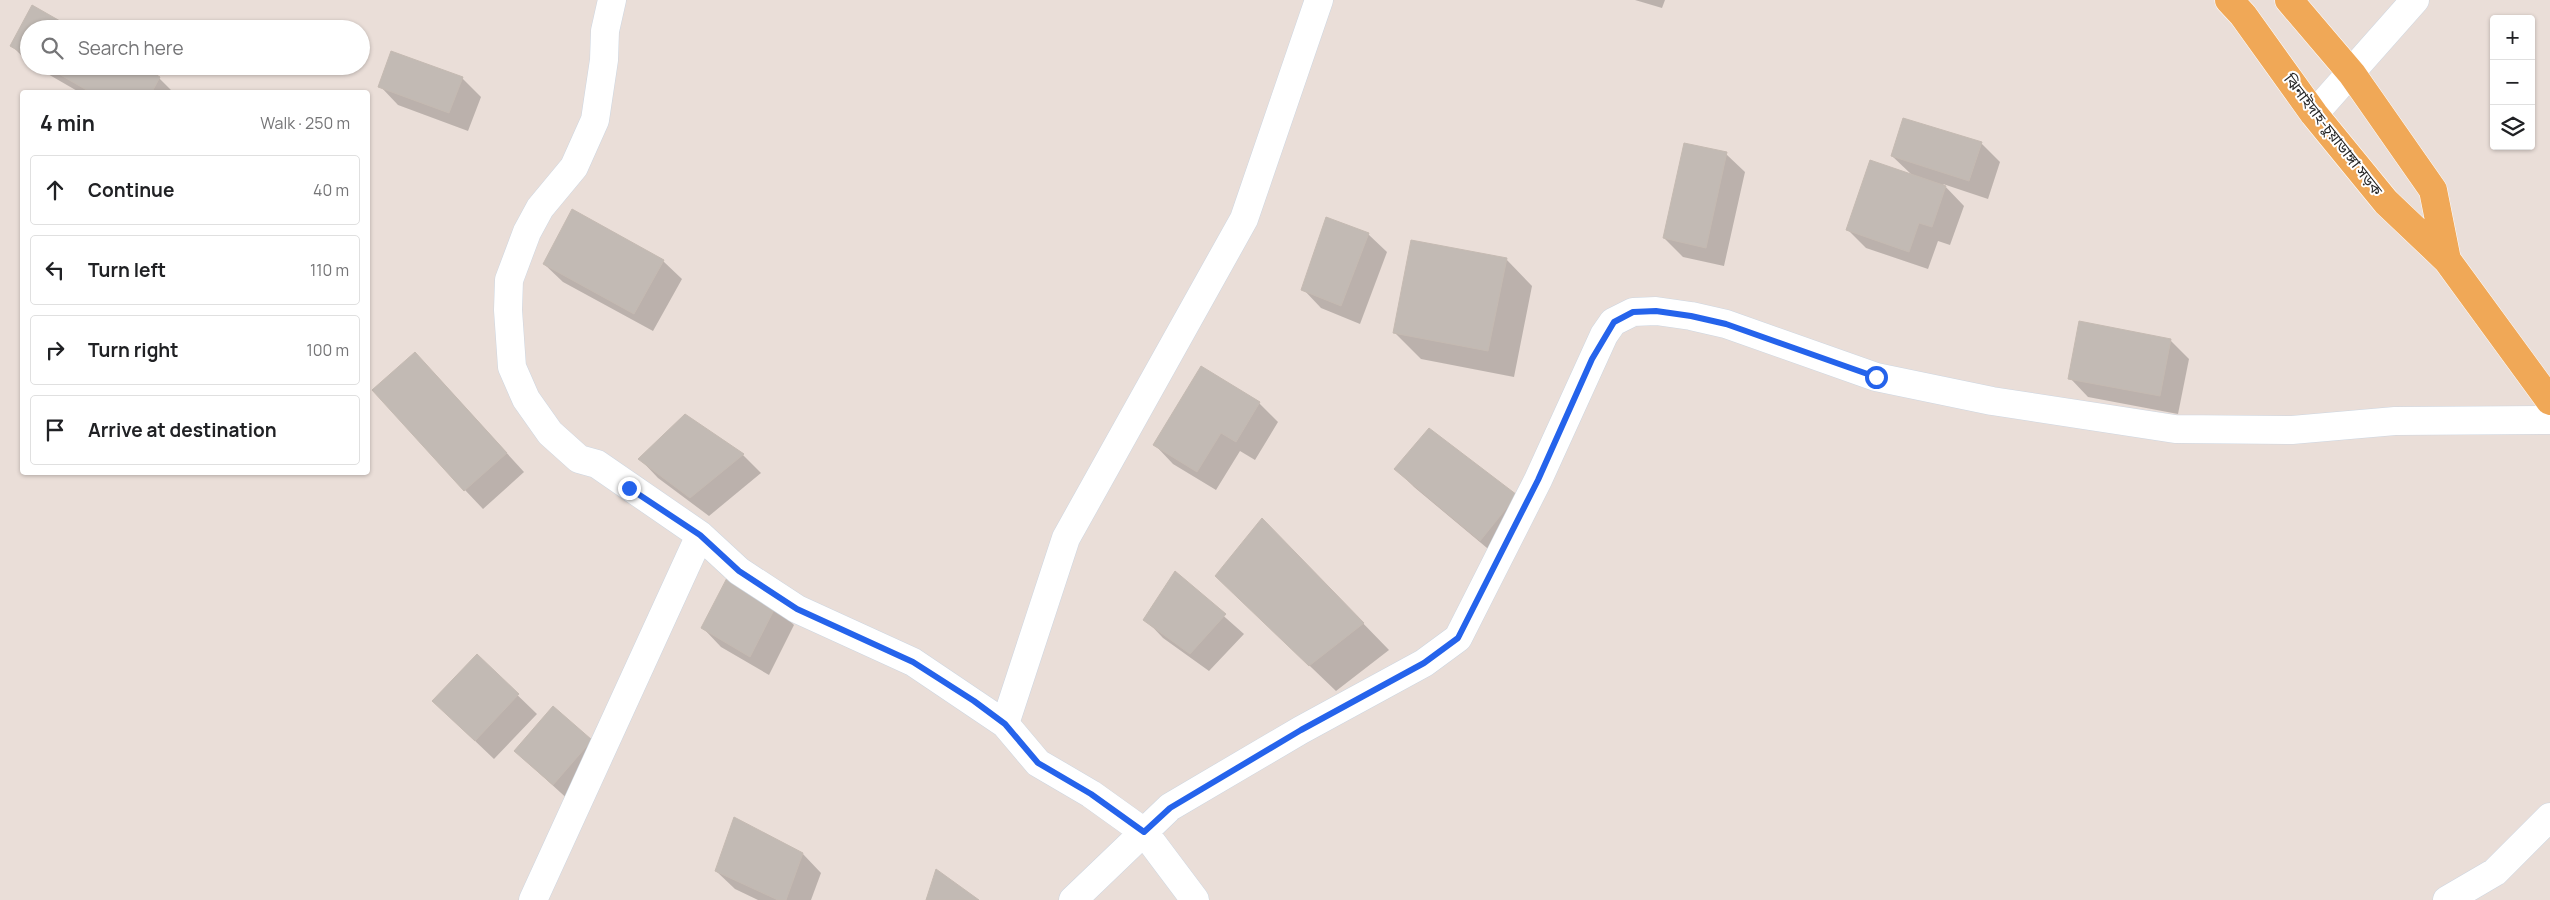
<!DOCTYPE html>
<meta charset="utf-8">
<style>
body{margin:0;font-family:Manrope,"Noto Sans Bengali",sans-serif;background:#f6f6f6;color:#202124}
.controls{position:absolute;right:15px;top:15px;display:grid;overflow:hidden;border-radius:5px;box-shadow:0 1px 4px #0004}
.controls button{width:45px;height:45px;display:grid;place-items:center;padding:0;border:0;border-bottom:1px solid #e0e0e0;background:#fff;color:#202124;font:25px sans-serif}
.stop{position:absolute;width:15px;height:15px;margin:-11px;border:4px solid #2563eb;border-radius:50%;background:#fff}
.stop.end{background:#2563eb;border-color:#fff;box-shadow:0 1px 5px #0008}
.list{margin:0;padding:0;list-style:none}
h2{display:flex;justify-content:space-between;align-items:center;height:65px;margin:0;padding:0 20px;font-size:21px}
h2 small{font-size:16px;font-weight:400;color:#757577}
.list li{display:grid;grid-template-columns:32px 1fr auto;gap:15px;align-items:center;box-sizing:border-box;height:70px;margin:0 10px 10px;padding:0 10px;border:1px solid #e0e0e0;border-radius:5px}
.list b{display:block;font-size:19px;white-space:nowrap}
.list em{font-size:16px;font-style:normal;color:#757577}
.icon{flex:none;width:28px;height:28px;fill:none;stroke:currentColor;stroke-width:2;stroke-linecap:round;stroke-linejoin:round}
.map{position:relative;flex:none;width:2550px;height:900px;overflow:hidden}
.search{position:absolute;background:#fff;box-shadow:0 1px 4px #0004;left:20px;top:20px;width:350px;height:55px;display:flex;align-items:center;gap:12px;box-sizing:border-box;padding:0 18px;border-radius:28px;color:#757577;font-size:19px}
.panel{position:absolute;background:#fff;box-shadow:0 1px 4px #0004;left:20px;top:90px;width:350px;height:385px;border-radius:5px}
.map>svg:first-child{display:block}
.shadow{fill:#0003}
.building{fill:#c2bab4;stroke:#c5bab2}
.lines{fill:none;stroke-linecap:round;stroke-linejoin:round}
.minor-casing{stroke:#cdd6e1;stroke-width:29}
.primary-casing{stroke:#fff;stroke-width:29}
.minor{stroke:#fff;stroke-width:28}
.primary{stroke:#f0a857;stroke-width:28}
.route{stroke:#2563eb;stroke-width:6}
.labels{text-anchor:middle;stroke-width:4;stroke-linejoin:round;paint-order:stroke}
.street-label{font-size:15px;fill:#272727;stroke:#fff}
</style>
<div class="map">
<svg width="2550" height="900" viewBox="0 0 2550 900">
<rect width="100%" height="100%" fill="#eaded8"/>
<path class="shadow" d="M1635,0H1665L1662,8Z
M32,7L29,29V63L12,46Z
M34,66H138L159,78L173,92H79Z
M462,78L481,97L468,131L398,105L380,86Z
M1981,143L2000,162L1988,199L1943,184L1964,206L1950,245L1938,241L1928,269L1866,248L1848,230L1912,175L1892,156Z
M1726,154L1745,172L1724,266L1683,257L1664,238Z
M1368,234L1387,252L1360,324L1321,308L1303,289Z
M1506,259L1532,286L1514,377L1421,359L1394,332Z
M663,261L682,279L653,331L563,282L544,264Z
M2170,340L2189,359L2178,414L2088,397L2070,378Z
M1201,368L1259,403L1278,422L1255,460L1240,451L1216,490L1173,464L1155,445Z
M433,372L524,472L483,509L465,490Z
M743,455L761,473L709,516L658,478L640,459Z
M1396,469L1516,496L1499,558L1414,487Z
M1288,546L1389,650L1336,691L1243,602Z
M1175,573L1244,634L1209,671L1163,638L1145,619Z
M775,607L794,625L769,675L721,647L703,628Z
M477,656L537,714L494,759L452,719Z
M591,741L572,803L515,751Z
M803,854L821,873L811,900H758L735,889L716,871Z"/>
<path class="building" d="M32,5L74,29H29V57L10,46Z
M391,51L463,77L449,113L378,87Z
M45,66H141L160,77L152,92H90Z
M1903,118L1982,142L1969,181L1891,156Z
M1684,143L1727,152L1706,248L1663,238Z
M1870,160L1946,186L1932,227L1919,223L1909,252L1846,230Z
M572,209L664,260L634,314L543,264Z
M1326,217L1369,233L1341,306L1301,290Z
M1411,240L1507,258L1488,351L1393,333Z
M2079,321L2171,339L2160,396L2068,379Z
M415,352L507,453L464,491L372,390Z
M1201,366L1260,402L1236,442L1221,433L1197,472L1153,445Z
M685,414L744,454L690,498L638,459Z
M1429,428L1517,495L1480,541L1394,469Z
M1262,518L1364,623L1309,666L1215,576Z
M1175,571L1226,614L1190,654L1143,620Z
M728,576L776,606L750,657L701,628Z
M477,654L519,694L475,741L432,701Z
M553,706L592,740L553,785L514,751Z
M734,817L803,853L786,900H778L715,871Z
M936,869L979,900H926Z"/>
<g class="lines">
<defs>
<path id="minor" d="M612,0L605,31L604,60L595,120L574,167L540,208L527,232L509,280L508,310L512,367L526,399L550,433L579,459L597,464L700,535L739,571L797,609L913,662L1005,724L1038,763L1091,794L1144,832L1195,900
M2314,114L2415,0
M1005,724L1066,538L1244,219L1319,0
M533,900L700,535
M1073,900L1170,807L1301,730L1424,663L1458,638L1538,480L1604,335L1613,322L1633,312L1656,311L1691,316L1726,324L1876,377L1992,401L2175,429L2292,430L2395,421L2550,420
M2447,900L2495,872L2550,817"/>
<path id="primary" d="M2229,0L2243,15L2314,114L2386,202L2447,260L2550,401
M2289,0L2352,74L2433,190L2447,260"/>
</defs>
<use href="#minor" class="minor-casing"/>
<use href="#primary" class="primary-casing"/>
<use href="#minor" class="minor"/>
<use href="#primary" class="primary"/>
</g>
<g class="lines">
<path class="route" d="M629,488L700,535L739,571L797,609L913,662L974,701L1005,724L1038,763L1091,794L1144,832L1170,808L1301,730L1424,663L1458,638L1538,480L1592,359L1614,322L1633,312L1656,311L1691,316L1726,324L1876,377"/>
</g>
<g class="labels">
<g class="street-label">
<text transform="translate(2333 135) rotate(52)" y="5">ঝিনাইদাহ-চুয়াডাঙ্গা সড়ক</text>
</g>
</g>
</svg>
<div class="controls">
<button>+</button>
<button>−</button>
<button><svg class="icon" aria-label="layers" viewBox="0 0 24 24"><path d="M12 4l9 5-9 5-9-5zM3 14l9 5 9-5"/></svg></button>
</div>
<div class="stop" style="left:1876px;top:377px"></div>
<div class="stop end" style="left:629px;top:488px"></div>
<div class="search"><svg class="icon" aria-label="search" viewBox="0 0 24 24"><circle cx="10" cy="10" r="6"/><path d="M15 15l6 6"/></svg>Search here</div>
<section class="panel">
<h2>4 min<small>Walk · 250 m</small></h2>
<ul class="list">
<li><svg class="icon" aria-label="ahead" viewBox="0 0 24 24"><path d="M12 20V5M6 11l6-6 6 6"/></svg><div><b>Continue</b></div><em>40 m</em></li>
<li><svg class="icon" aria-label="left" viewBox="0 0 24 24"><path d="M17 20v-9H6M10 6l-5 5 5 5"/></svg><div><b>Turn left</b></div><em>110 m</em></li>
<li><svg class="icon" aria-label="right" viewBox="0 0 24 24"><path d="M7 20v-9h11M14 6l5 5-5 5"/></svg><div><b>Turn right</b></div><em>100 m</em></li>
<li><svg class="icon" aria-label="arrive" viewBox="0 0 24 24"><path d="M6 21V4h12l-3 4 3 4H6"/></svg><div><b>Arrive at destination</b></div></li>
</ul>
</section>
</div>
